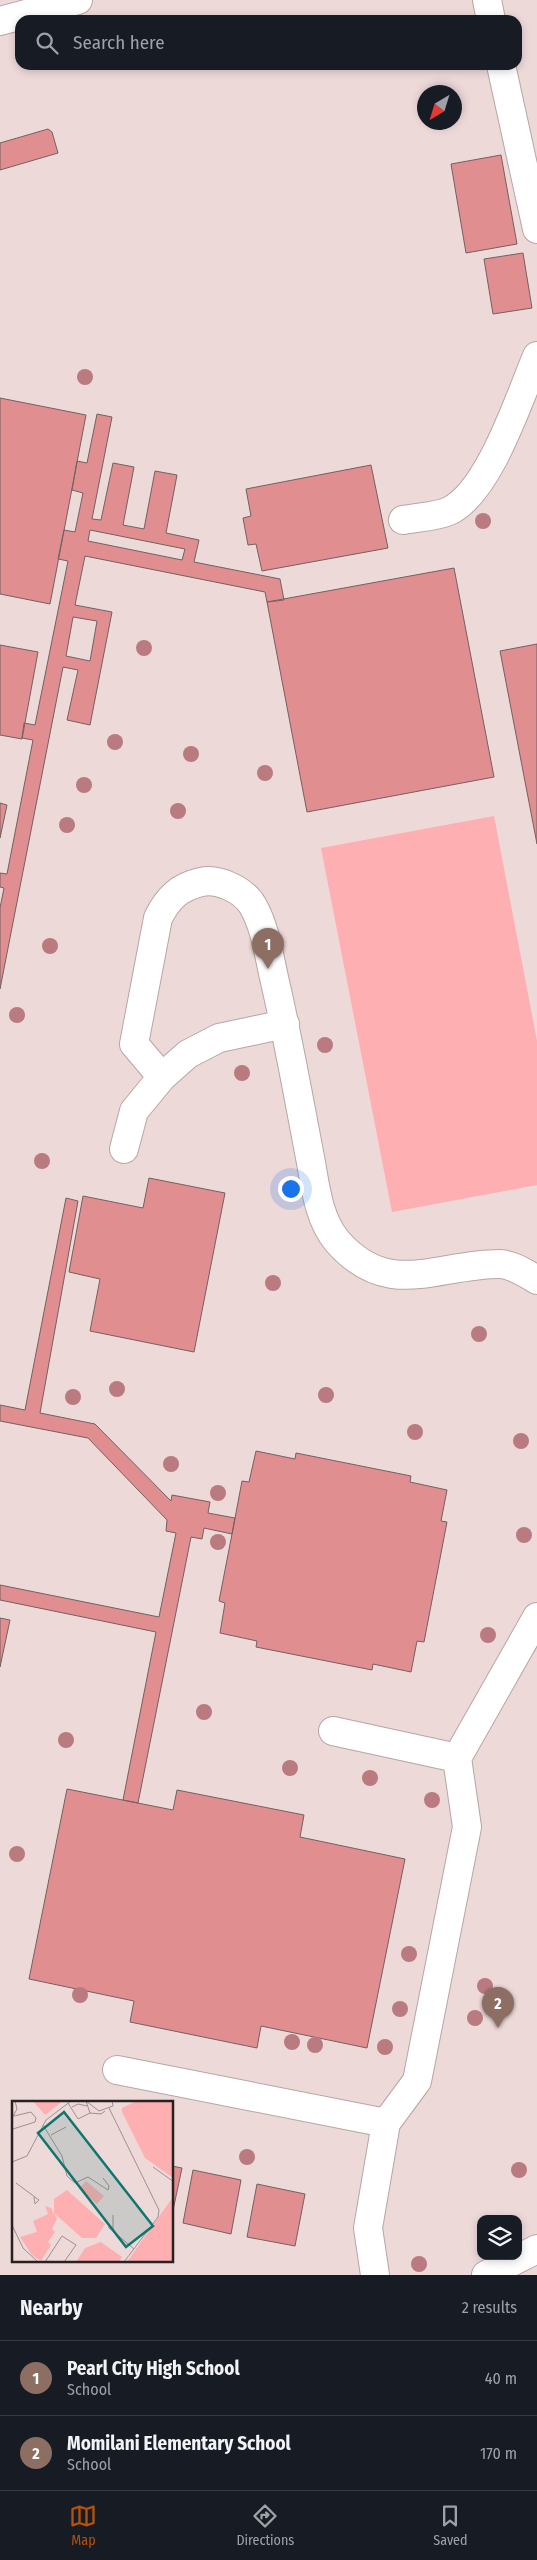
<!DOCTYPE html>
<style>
body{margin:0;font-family:"Fira Sans Condensed",sans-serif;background:#20242c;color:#f1f3f6}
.controls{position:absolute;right:15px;bottom:15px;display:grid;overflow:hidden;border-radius:10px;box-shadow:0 2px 8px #0003}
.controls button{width:45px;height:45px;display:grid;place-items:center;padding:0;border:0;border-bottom:1px solid #363941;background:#171b24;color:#f1f3f6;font:25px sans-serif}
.compass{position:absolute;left:417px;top:85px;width:45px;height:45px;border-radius:50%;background:#171b24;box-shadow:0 2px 8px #0003;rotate:218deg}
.you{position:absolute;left:290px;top:1188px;width:18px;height:18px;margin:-12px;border:4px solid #fff;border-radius:50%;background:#1a73e8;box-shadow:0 0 0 8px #1a73e833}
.badge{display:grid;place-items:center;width:32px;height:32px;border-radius:50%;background:#b45309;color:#fff;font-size:16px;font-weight:700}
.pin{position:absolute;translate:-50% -41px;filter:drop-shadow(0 1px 2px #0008)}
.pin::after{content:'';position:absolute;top:26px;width:18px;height:15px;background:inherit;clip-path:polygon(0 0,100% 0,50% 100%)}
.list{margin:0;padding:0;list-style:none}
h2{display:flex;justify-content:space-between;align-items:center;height:65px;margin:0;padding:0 20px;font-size:21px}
h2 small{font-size:16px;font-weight:400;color:#9ea1a6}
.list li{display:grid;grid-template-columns:32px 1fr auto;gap:15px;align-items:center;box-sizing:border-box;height:75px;padding:0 20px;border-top:1px solid #363941}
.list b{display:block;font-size:19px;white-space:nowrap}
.list p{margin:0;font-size:16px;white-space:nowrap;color:#9ea1a6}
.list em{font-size:16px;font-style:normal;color:#9ea1a6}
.icon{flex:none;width:28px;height:28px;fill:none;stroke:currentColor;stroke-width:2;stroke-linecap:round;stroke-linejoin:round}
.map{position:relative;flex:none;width:537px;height:2275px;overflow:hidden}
.search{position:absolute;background:#171b24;box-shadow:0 2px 8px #0003;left:15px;right:15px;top:15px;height:55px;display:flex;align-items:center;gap:12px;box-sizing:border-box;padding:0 18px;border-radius:15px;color:#9ea1a6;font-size:19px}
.sheet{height:215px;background:#171b24}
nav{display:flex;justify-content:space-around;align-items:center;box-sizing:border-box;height:70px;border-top:1px solid #363941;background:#171b24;font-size:14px;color:#9ea1a6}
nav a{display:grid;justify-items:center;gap:2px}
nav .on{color:#b45309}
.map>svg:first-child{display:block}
.green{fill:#feafb1}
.building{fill:#e18e90;stroke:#726161;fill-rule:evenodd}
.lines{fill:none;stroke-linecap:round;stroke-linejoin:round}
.minor-casing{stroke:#b8a5a4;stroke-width:30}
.minor{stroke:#fff;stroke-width:28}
.tree{fill:#b97a80}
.inset-road{fill:none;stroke:#9f8f8f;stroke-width:1}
.view{fill:#0f766e;fill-opacity:0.15;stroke:#0f766e;stroke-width:2.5}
.inset-edge{fill:none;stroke:#282121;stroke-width:2.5}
</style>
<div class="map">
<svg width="537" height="2275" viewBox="0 0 537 2275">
<rect width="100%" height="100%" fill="#eed9d9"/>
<path class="green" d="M494,816L537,1041V1185L392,1212L321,848Z"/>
<path class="building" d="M48,129L52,132L58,153L0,170V143Z
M501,155L517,244L466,253L451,164Z
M523,253L532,308L493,314L484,259Z
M0,398L86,415L50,604L0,594Z
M97,414L112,417L92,519L101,520L113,463L134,467L123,525L144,529L155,471L177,475L166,533L199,540L194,562L280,579L284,600L267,602L265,592L85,556L75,605L112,612L90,725L67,720L78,670L63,667L0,989V908L4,888L0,887V873L7,874L33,740L22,738L24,723L35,725L68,561L58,559L64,530L75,532L83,493L72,490L77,461L87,463ZM90,530L185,549L182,560L88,541ZM73,617L97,621L90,661L66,656Z
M371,465L388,548L262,571L256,544L248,545L243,518L251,516L246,489Z
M454,568L494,777L307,812L267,602Z
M537,644V844L500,651Z
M0,645L38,652L22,739L0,735Z
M0,803L7,805L0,838Z
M149,1178L225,1193L194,1352L90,1331L100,1279L69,1272L83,1196L143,1208Z
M66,1198L78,1201L40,1413L95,1424L171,1501L172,1495L210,1502L208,1513L235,1518L232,1534L204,1528L202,1539L191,1537L138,1803L123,1800L156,1632L0,1600V1585L159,1617L176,1533L166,1531L167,1520L88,1438L0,1421V1405L25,1410Z
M256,1451L295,1459L296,1453L411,1476L410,1482L447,1490L441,1521L447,1522L424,1642L417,1641L411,1672L373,1664L372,1670L256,1647L257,1641L220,1633L225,1603L219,1601L232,1534L242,1481L249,1482Z
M0,1618L10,1620L0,1667Z
M67,1789L173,1810L177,1790L304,1815L300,1837L405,1859L367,2048L261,2026L257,2048L130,2022L134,2001L29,1979Z
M172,2166L182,2168L172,2215Z
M193,2170L241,2180L231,2234L183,2223Z
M257,2184L305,2194L295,2246L247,2237Z"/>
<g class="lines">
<defs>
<path id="minor" d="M487,0L491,20
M0,21L78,0
M501,65L537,229
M403,520C417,517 436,517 449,511C489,493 520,396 537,356
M162,1077L134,1044L158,918C168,898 179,887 201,882C218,878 244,890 253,906C266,929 269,957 275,982C288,1038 298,1095 309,1152C315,1182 317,1217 337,1241C388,1300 437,1264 499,1264C512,1264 527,1274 537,1280
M124,1149L134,1111L162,1077L188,1054L219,1038L285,1024
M333,1731L457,1758
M117,2070L386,2123
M375,2275L368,2228L386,2123L417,2081L467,1827L457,1758L537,1617
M486,2275L537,2249"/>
</defs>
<use href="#minor" class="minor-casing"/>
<use href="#minor" class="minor"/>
</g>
<g class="tree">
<circle cx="85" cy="377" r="8"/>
<circle cx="483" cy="521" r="8"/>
<circle cx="144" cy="648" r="8"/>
<circle cx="115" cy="742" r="8"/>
<circle cx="191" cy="754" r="8"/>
<circle cx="265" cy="773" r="8"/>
<circle cx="84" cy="785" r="8"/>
<circle cx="178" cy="811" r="8"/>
<circle cx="67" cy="825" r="8"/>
<circle cx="50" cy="946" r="8"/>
<circle cx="17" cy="1015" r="8"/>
<circle cx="325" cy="1045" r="8"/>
<circle cx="242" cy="1073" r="8"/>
<circle cx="42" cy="1161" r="8"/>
<circle cx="273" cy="1283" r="8"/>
<circle cx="479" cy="1334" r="8"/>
<circle cx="117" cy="1389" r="8"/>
<circle cx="326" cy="1395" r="8"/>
<circle cx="73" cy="1397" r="8"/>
<circle cx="415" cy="1432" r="8"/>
<circle cx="521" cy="1441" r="8"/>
<circle cx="171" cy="1464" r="8"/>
<circle cx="218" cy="1493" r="8"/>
<circle cx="524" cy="1535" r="8"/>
<circle cx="218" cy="1542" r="8"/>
<circle cx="488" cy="1635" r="8"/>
<circle cx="204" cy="1712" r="8"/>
<circle cx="66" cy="1740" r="8"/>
<circle cx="290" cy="1768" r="8"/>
<circle cx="370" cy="1778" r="8"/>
<circle cx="432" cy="1800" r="8"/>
<circle cx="17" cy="1854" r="8"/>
<circle cx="409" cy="1954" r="8"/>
<circle cx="485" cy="1986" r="8"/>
<circle cx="80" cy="1995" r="8"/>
<circle cx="400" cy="2009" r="8"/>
<circle cx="475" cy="2018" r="8"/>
<circle cx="292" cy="2042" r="8"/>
<circle cx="315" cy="2045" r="8"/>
<circle cx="385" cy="2047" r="8"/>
<circle cx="247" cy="2157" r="8"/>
<circle cx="519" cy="2170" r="8"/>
<circle cx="419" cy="2264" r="8"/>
</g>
<g transform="translate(12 2101)">
<rect width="161" height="161" fill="#eed9d9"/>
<path d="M21,0H51L33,14ZM124,0H161V77L133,57L110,11V7ZM74,80L92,95L85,103L67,88ZM55,89L93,123L84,137H70L42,112V98ZM161,96V161H115L143,121ZM33,105L39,107L45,118L40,128L43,131L36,141L39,144L29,160L20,154L8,136L25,131L21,120L36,113ZM89,141L110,156L107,161H64L73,147Z" fill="#feafb1"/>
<path class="inset-road" d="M74,0L87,10L101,5L100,0M56,2L66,18L78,12L74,0M60,6L66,3L75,5M97,7L147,109L146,116L112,161M78,12L89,13L93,10M0,17L5,8L3,0M31,24L50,55L55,75L63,82L76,76L96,89L97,85L91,77M1,28L23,21L24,17L19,11L2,15M39,34L54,26M0,61L15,55L34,19L59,0M141,66L162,81M4,82L27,99L23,103L22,96M101,114V130M0,124L11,147L26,161M96,126L122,148M33,161L50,135L64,144L52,161"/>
<path class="view" d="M52,11L141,125L114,146L26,32Z"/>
<rect width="161" height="161" class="inset-edge"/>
</g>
</svg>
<div class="controls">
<button><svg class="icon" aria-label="layers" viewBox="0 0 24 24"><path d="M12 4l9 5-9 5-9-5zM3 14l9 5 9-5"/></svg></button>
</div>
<svg class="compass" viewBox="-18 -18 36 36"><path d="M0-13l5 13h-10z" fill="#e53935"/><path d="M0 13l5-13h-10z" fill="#9ea1a6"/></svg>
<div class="you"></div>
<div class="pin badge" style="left:268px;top:969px;background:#8d6e63">1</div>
<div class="pin badge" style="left:498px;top:2028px;background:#8d6e63">2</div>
<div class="search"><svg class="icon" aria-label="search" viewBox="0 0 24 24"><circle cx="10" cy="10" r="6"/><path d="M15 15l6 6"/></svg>Search here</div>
</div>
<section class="sheet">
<h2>Nearby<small>2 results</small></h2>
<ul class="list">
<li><span class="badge" style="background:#8d6e63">1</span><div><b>Pearl City High School</b><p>School</p></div><em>40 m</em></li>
<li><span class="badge" style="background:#8d6e63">2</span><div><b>Momilani Elementary School</b><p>School</p></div><em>170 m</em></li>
</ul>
</section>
<nav>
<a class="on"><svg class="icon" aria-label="map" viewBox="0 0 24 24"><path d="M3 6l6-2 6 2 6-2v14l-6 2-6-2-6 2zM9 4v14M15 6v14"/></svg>Map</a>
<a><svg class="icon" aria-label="directions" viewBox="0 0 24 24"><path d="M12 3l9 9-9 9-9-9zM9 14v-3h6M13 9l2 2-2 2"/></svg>Directions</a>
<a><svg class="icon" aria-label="saved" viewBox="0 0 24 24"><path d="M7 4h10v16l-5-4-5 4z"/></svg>Saved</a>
</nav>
